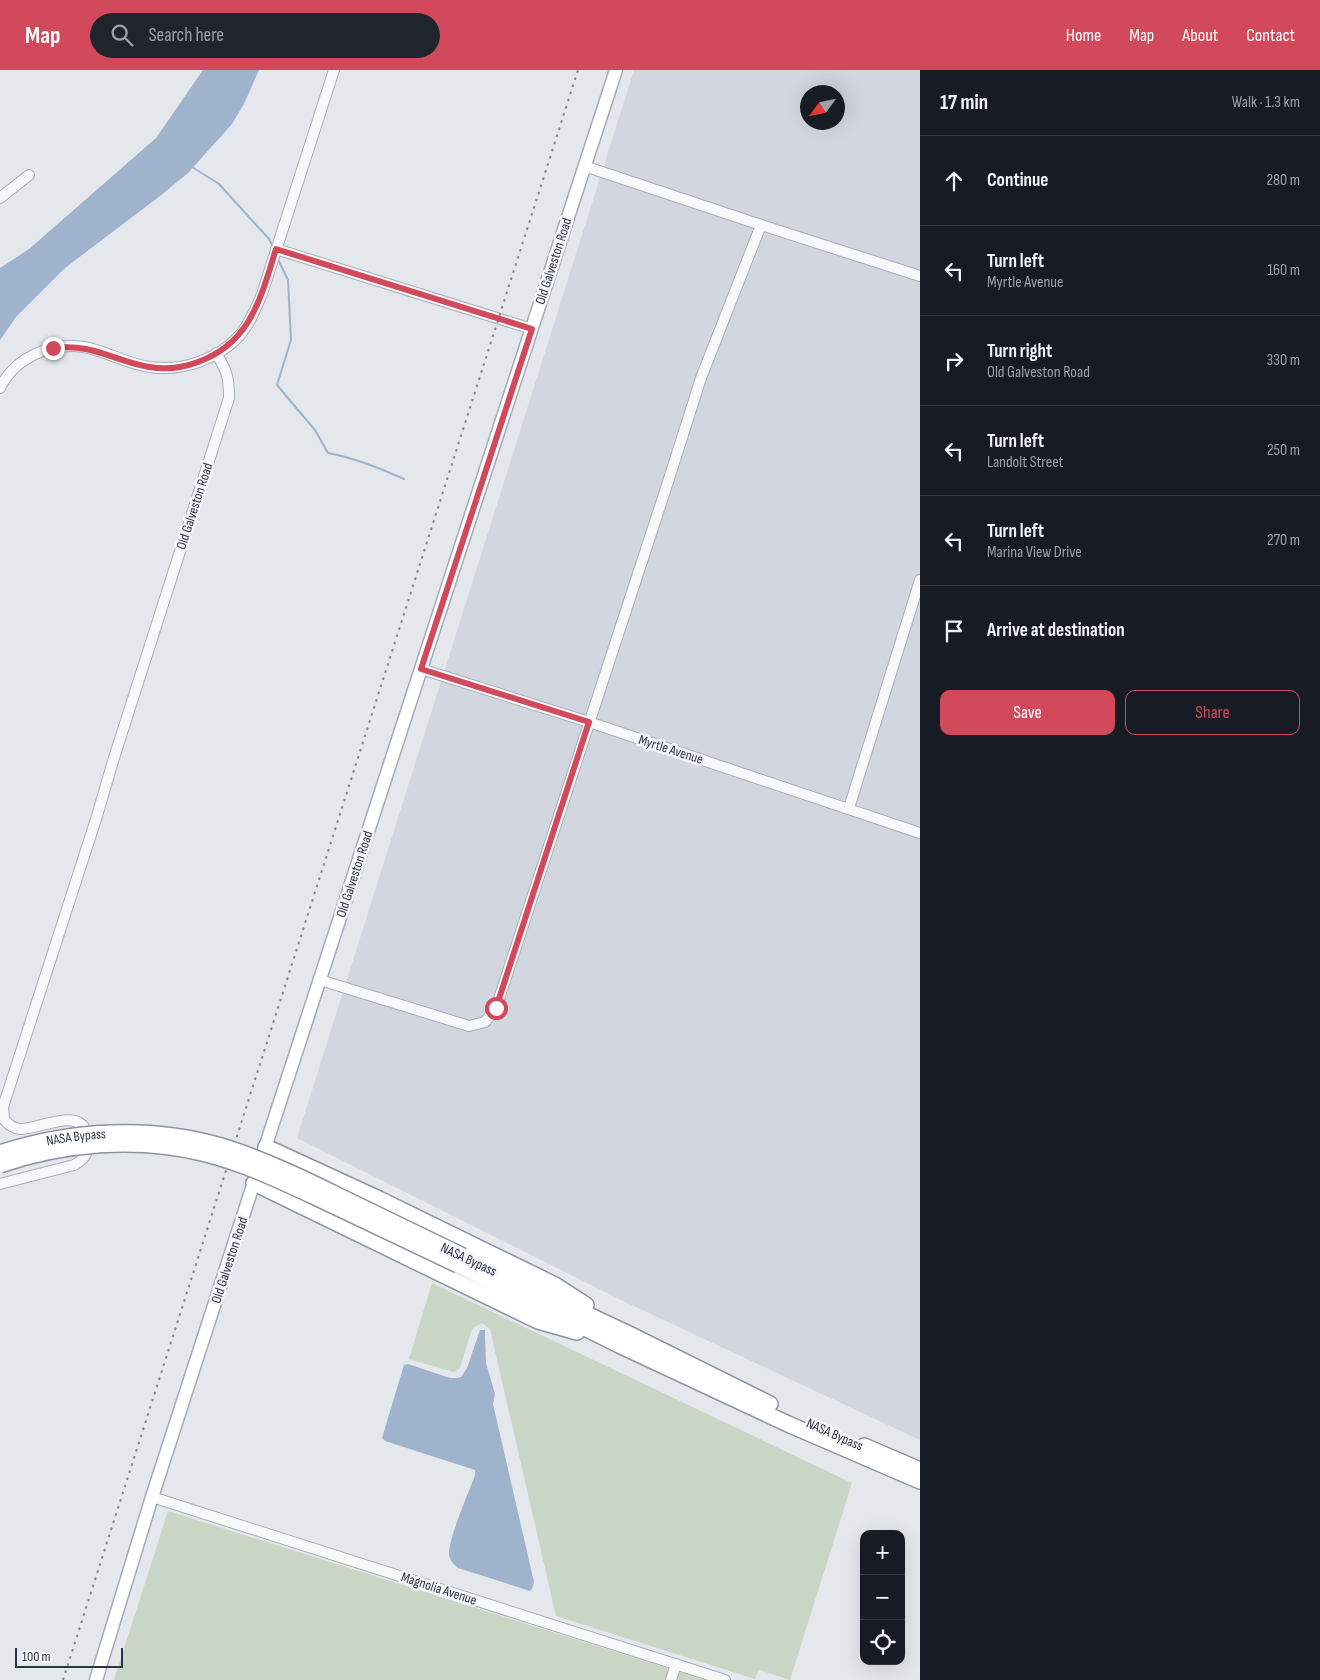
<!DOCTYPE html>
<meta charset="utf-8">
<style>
body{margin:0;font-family:"Sofia Sans Condensed",sans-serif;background:#20242c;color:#f1f3f6}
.controls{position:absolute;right:15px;bottom:15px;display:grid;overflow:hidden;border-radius:10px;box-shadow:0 5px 20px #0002}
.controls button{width:45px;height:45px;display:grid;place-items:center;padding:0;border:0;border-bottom:1px solid #363941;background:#171b24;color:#f1f3f6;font:25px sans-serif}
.compass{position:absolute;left:800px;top:15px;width:45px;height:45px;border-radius:50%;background:#171b24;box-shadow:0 5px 20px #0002;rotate:237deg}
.scale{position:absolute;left:15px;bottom:12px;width:108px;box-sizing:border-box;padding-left:5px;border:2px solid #2b3445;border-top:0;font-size:14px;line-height:18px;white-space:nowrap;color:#2b3445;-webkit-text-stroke:4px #f4f6f9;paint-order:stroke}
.stop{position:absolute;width:15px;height:15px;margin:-11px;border:4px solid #d1495b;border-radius:50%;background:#fff}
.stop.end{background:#d1495b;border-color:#fff;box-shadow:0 1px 5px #0008}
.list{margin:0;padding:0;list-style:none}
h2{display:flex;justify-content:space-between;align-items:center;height:65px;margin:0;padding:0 20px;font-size:21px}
h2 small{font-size:16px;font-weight:400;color:#9ea1a6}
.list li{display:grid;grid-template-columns:32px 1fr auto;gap:15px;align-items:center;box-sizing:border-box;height:90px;padding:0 20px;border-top:1px solid #363941}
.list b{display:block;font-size:19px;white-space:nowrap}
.list p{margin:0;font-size:16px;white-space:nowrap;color:#9ea1a6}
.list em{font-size:16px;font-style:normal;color:#9ea1a6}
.actions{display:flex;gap:10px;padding:15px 20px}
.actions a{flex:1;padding:11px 0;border:1px solid #d1495b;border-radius:10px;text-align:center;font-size:18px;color:#d1495b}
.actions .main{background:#d1495b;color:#fff}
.icon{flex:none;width:28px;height:28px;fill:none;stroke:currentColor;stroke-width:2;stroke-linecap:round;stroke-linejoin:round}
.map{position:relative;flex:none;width:920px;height:1610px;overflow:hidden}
header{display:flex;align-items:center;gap:30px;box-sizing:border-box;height:70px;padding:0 25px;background:#d1495b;color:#fff}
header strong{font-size:24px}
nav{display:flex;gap:28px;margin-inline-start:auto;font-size:18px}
.search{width:350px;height:45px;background:#20242c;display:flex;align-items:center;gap:12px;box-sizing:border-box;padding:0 18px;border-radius:28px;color:#9ea1a6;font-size:19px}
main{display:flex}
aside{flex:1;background:#171b24}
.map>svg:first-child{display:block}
.built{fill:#d2d6de;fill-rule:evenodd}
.green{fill:#c9d6c5}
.water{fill:#9fb4cc}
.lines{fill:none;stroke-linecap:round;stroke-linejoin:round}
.stream{stroke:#9fb4cc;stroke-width:2}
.minor-casing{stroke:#a9aeb7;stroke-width:12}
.major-casing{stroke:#a3abb8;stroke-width:15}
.highway-casing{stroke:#8b94a3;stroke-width:18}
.minor{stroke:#f7f8fa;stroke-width:10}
.major{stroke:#fff;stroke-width:12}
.highway{stroke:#fff;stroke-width:15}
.rail{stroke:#7d8696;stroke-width:2;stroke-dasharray:2.5 5;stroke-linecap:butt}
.highway-bridge-casing{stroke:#8b94a3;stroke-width:18;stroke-linecap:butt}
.highway-bridge{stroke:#fff;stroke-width:15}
.route{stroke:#d1495b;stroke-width:6}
.labels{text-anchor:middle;stroke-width:5;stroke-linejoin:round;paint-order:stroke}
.street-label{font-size:14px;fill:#2b3445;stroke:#f4f6f9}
</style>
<header>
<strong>Map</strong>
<div class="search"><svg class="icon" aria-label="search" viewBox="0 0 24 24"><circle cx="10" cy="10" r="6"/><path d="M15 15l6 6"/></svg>Search here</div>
<nav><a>Home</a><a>Map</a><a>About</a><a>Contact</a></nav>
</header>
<main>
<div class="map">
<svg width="920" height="1610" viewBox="0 0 920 1610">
<rect width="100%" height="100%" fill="#e4e7ec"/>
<path class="built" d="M634,0H920V1370L621,1230L297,1068ZM808,22H838V52H808Z"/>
<path class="green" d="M432,1213L852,1413L790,1610L760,1600L758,1602L755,1609L556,1546L490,1259L482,1253L474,1257L471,1262L460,1298L454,1302L409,1289Z
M168,1441L705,1610H114Z"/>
<path class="water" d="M203,0H259L244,34L232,54L188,103L160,126L65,198L16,247L0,270V198L29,179L156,68Z
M480,1260H485V1263L486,1293L495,1324L493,1334L534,1512L532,1519L530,1521L458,1498C453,1494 450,1490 449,1485C448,1469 469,1422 475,1405V1400L385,1371L382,1368L404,1295L408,1294L450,1308H457L461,1307L467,1298Z"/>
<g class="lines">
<path class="stream" d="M192,97L219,114L269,169L273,177
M278,189L288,210L291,270L277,315L315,360L328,383C355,388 379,398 404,409"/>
<defs>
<path id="minor" d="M584,96L761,155L920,206
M0,128L29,105
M276,179L532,259
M0,318C15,287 51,272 84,277C106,281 127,294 150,297C182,302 219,289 240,265C250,253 256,238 262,224L334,0
M421,599L589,652L920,763
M849,738L920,510
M320,910L469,956L485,952L496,938L667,415L701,308L761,155
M0,1114L74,1095C80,1092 85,1088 87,1081C88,1076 88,1070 87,1065C81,1035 38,1060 20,1059C13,1058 8,1055 4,1049L3,1037L97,746L113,691L229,328C229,307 227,301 216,283
M152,1427L725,1610
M671,1610L676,1594"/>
<path id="major" d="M262,1087L616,0
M96,1610L152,1427L256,1106"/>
<path id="highway" d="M266,1077L379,1129L555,1215L586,1235
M254,1113L538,1251L577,1262
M463,1186L631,1265L770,1334
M458,1195L619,1275L788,1354L920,1411
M864,1376L920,1400"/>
</defs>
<use href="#minor" class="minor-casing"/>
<use href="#major" class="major-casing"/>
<use href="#highway" class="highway-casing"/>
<use href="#minor" class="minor"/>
<use href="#major" class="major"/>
<use href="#highway" class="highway"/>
<path class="rail" d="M63,1610L578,0"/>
<defs>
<g id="highway-bridge">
<path id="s1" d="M0,1083C70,1060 150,1055 221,1076C261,1088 299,1106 337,1125C379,1145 421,1166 463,1186"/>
<path d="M0,1095C63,1073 137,1067 202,1083C248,1094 289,1115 332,1135C374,1155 416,1175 458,1195"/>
</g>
</defs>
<use href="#highway-bridge" class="highway-bridge-casing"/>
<use href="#highway-bridge" class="highway-bridge"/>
</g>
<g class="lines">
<path class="route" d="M53,278C93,273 113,291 149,297C166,300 182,298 198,292C251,273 261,227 276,179L532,259L421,599L589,652L496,938"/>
</g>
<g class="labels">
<g class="street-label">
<text transform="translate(553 191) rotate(-72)" y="5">Old Galveston Road</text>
<text transform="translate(194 436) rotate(-72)" y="5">Old Galveston Road</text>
<text transform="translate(671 679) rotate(18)" y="5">Myrtle Avenue</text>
<text transform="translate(354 804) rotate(-72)" y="5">Old Galveston Road</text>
<text dy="5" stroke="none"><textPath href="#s1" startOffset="78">NASA Bypass</textPath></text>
<text transform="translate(469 1189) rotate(25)" y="5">NASA Bypass</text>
<text transform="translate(229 1190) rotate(-72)" y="5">Old Galveston Road</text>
<text transform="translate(835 1364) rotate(24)" y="5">NASA Bypass</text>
<text transform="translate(439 1518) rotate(18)" y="5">Magnolia Avenue</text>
</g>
</g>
</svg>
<div class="controls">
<button>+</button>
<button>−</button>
<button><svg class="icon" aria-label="locate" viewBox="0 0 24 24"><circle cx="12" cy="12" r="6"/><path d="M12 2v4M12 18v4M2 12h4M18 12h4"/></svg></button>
</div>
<svg class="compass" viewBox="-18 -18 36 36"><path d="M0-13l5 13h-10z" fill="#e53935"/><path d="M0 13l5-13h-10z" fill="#9ea1a6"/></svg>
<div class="scale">100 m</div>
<div class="stop" style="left:496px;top:938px"></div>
<div class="stop end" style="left:53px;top:278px"></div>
</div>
<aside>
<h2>17 min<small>Walk · 1.3 km</small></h2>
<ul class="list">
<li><svg class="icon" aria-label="ahead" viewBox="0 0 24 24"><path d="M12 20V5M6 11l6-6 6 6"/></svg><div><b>Continue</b></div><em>280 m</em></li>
<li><svg class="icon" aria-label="left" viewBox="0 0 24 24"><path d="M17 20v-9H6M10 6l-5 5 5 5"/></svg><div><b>Turn left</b><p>Myrtle Avenue</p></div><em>160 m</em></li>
<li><svg class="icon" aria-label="right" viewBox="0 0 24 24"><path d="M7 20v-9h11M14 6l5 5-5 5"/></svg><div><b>Turn right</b><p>Old Galveston Road</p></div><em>330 m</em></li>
<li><svg class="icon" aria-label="left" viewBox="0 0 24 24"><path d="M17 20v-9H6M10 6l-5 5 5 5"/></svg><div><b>Turn left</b><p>Landolt Street</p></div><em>250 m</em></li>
<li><svg class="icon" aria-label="left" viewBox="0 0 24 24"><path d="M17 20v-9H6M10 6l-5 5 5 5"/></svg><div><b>Turn left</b><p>Marina View Drive</p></div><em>270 m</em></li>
<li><svg class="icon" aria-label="arrive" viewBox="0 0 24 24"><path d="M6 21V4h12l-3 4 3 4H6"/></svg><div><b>Arrive at destination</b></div></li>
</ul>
<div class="actions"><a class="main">Save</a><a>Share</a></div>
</aside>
</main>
